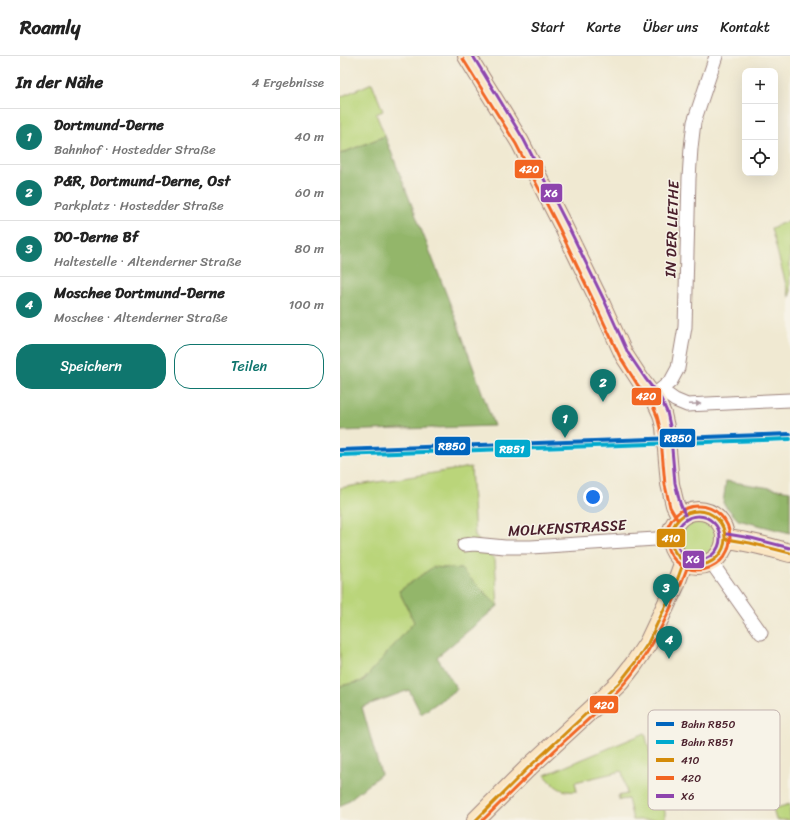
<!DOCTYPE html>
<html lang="de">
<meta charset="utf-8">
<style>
body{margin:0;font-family:Sriracha,sans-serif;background:#f6f6f6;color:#222}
.controls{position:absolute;right:12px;top:12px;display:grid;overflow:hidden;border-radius:8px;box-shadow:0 4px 16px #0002}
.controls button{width:36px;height:36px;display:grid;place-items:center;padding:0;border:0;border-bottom:1px solid #e0e0e0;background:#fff;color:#222;font:20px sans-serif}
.you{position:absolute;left:253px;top:441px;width:14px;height:14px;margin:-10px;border:3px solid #fff;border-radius:50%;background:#1a73e8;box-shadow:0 0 0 6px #1a73e833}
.badge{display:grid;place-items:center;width:26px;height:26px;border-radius:50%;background:#0f766e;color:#fff;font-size:13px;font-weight:700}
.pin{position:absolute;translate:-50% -33px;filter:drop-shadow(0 1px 2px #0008)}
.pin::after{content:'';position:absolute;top:21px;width:14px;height:12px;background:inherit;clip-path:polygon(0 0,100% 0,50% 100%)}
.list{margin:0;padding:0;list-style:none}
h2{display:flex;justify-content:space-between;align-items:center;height:52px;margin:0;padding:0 16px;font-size:17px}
h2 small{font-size:13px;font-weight:400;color:#767676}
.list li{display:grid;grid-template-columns:26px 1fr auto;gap:12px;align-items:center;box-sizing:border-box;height:56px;padding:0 16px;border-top:1px solid #e0e0e0}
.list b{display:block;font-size:15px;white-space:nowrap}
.list p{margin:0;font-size:13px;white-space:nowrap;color:#767676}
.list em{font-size:13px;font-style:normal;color:#767676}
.actions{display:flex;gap:8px;padding:12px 16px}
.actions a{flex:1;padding:9px 0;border:1px solid #0f766e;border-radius:16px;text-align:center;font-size:14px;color:#0f766e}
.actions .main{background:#0f766e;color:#fff}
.icon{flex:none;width:22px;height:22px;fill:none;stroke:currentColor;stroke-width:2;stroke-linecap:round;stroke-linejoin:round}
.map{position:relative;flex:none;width:450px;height:764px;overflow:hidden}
header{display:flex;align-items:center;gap:24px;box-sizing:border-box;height:56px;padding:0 20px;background:#fff;border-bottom:1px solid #e0e0e0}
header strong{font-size:19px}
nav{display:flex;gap:22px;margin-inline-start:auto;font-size:14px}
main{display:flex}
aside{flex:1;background:#fff}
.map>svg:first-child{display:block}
.green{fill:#bad57a;stroke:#827a52}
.forest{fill:#93b66a;stroke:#6e6a4a}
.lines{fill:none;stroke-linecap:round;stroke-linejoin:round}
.minor-casing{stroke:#9d847e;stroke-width:15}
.secondary-casing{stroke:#9d847e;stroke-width:20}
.minor{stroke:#fff;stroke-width:13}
.secondary{stroke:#fbe6c3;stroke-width:18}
.bus-1-casing{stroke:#f7f3e8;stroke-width:6}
.bus-2-casing{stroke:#f7f3e8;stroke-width:6}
.bus-3-casing{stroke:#f7f3e8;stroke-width:6}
.bus-1{stroke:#d48b09;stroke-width:3}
.bus-2{stroke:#f26522;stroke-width:3}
.bus-3{stroke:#8e44ad;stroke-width:3}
.rail-1-casing{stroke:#f7f3e8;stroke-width:7}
.rail-2-casing{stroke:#f7f3e8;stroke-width:7}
.rail-1{stroke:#0065bd;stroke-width:4}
.rail-2{stroke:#00a9ce;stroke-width:4}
.oneway{fill:#ae9aa0}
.labels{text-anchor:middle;stroke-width:3;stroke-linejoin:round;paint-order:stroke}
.street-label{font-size:15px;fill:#4a1f2b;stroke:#f7f3e8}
.key{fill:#f7f3e8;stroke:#c3b3af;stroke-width:1}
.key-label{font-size:11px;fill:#4a1f2b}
.line-badge{stroke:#f7f3e8;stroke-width:1.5}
.badge-label{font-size:11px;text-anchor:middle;font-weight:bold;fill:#fff}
</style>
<header>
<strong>Roamly</strong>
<nav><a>Start</a><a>Karte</a><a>Über uns</a><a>Kontakt</a></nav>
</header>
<main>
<aside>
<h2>In der Nähe<small>4 Ergebnisse</small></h2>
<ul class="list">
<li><span class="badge">1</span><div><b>Dortmund-Derne</b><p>Bahnhof · Hostedder Straße</p></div><em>40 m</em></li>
<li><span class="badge">2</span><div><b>P&amp;R, Dortmund-Derne, Ost</b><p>Parkplatz · Hostedder Straße</p></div><em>60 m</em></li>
<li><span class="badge">3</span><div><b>DO-Derne Bf</b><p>Haltestelle · Altenderner Straße</p></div><em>80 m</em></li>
<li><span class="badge">4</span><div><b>Moschee Dortmund-Derne</b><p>Moschee · Altenderner Straße</p></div><em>100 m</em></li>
</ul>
<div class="actions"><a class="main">Speichern</a><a>Teilen</a></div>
</aside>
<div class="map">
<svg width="450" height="764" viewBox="0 0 450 764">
<rect width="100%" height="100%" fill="#f7f3e8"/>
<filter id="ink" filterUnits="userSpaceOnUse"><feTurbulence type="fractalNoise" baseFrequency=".025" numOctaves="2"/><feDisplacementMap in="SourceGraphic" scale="8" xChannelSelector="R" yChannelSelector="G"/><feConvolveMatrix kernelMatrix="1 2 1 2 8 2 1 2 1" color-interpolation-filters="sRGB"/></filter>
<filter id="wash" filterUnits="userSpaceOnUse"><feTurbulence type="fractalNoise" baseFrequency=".012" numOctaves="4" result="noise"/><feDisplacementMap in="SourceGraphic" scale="16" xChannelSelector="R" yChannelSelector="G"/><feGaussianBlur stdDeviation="0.9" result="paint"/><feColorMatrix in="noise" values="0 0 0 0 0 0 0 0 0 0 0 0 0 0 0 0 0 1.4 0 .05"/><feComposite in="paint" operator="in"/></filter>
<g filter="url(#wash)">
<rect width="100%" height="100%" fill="#f0e9d2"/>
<path class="green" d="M32,27L43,55L36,58L45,80L0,98V41Z
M450,164V241L449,240L431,172Z
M131,411L135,480L155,504L158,550L121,513L59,535L75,566L23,625L0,630V432Z
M340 483a18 18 0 1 1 36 0a18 18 0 1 1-36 0Z
M305,677L325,756V764H293L288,743L279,744L278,740L287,738L282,715L235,726L237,735C221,737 215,731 205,719Z
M450,748V764H436L433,753Z"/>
<path class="forest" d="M45,80L116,263L154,370L0,375V98Z
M386,425L450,435V477L398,464L383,447Z
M93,511L121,513L158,550L97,601L117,633L81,658L69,634L22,651L41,718L0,751V630L23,625L74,566L59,535Z"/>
</g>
<g filter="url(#ink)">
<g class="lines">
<defs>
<path id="minor" d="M321,334L335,344L347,349L450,344
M313,340L331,325L338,312L345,271L349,122L351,92L354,66L376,0
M124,489L134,488L165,491H191L331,482
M371,506L421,577"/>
<path id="secondary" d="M127,0L180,86L224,172L261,248L284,299L301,325L316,345L322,358L325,371L330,428L335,449L341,461
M331 482a27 27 0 1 1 54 0a27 27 0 1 1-54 0Z
M386,483C408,485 429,491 450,497
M136,764L188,712L253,652L280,626L294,608L308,587L335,530L344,505"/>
</defs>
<use href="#minor" class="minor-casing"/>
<use href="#secondary" class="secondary-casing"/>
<use href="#minor" class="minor"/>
<use href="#secondary" class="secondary"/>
<defs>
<path id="bus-1" d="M331 482a27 27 0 1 1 54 0a27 27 0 1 1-54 0Z
M386,483L410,487L450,497
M136,764L188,712L280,626L294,608L308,587L335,530L344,505"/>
<path id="bus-2" d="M123,3L176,88L220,174L256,250L280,301L297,328L312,348L317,360L320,372L325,429L330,451L337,463
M326 482a32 32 0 1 1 64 0a32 32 0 1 1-64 0Z
M143,764C171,736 199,708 228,682C253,659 279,637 298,610C320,579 336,542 349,507"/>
<path id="bus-3" d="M133,0L184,84L228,170L265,246L288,297L305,322L321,343L327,356L330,370L335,427L340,447L345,459
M336 482a22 22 0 1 1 44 0a22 22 0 1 1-44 0Z
M387,478L411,482L450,492"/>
</defs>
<use href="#bus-1" class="bus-1-casing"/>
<use href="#bus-2" class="bus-2-casing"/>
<use href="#bus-3" class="bus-3-casing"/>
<use href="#bus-1" class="bus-1"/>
<use href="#bus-2" class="bus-2"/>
<use href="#bus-3" class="bus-3"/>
<defs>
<path id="rail-1" d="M0,394L450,378"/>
<path id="rail-2" d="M0,399L450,383"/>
</defs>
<use href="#rail-1" class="rail-1-casing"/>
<use href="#rail-2" class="rail-2-casing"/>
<use href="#rail-1" class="rail-1"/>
<use href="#rail-2" class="rail-2"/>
</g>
<defs><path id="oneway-solid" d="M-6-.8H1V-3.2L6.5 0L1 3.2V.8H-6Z"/></defs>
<use class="oneway" href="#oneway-solid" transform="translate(355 348) rotate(-3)"/>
</g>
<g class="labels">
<g class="street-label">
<text transform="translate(332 173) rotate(-88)" y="5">IN DER LIETHE</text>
<text transform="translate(227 472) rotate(-3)" y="5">MOLKENSTRASSE</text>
</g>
</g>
<rect x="308" y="654" width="132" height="100" rx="6" class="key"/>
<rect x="316" y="666" width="18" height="4" fill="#0065bd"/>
<rect x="316" y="684" width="18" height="4" fill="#00a9ce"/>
<rect x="316" y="702" width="18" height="4" fill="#d48b09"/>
<rect x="316" y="720" width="18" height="4" fill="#f26522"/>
<rect x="316" y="738" width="18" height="4" fill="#8e44ad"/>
<g class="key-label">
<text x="341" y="672">Bahn RB50</text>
<text x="341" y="690">Bahn RB51</text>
<text x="341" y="708">410</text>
<text x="341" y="726">420</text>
<text x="341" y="744">X6</text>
</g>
<g class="line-badge">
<rect x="174" y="103" width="30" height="20" rx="4" fill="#f26522"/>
<rect x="200" y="127" width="23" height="20" rx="4" fill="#8e44ad"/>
<rect x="291" y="331" width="31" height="19" rx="4" fill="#f26522"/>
<rect x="319" y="372" width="37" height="20" rx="4" fill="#0065bd"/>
<rect x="94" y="380" width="37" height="20" rx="4" fill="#0065bd"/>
<rect x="154" y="383" width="37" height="19" rx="4" fill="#00a9ce"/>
<rect x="316" y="472" width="30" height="20" rx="4" fill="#d48b09"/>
<rect x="342" y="494" width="23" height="19" rx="4" fill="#8e44ad"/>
<rect x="249" y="639" width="30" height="19" rx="4" fill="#f26522"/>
</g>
<g class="badge-label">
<text x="189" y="117">420</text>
<text x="211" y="141">X6</text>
<text x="306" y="344">420</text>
<text x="338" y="386">RB50</text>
<text x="112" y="394">RB50</text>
<text x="172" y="397">RB51</text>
<text x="331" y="486">410</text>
<text x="353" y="507">X6</text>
<text x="264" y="653">420</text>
</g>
</svg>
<div class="controls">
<button>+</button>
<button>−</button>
<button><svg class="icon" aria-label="locate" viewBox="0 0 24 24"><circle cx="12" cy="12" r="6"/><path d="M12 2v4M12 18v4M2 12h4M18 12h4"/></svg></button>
</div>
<div class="you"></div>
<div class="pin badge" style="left:225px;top:382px">1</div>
<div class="pin badge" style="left:263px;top:346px">2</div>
<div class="pin badge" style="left:326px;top:551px">3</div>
<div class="pin badge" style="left:329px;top:603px">4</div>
</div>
</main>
